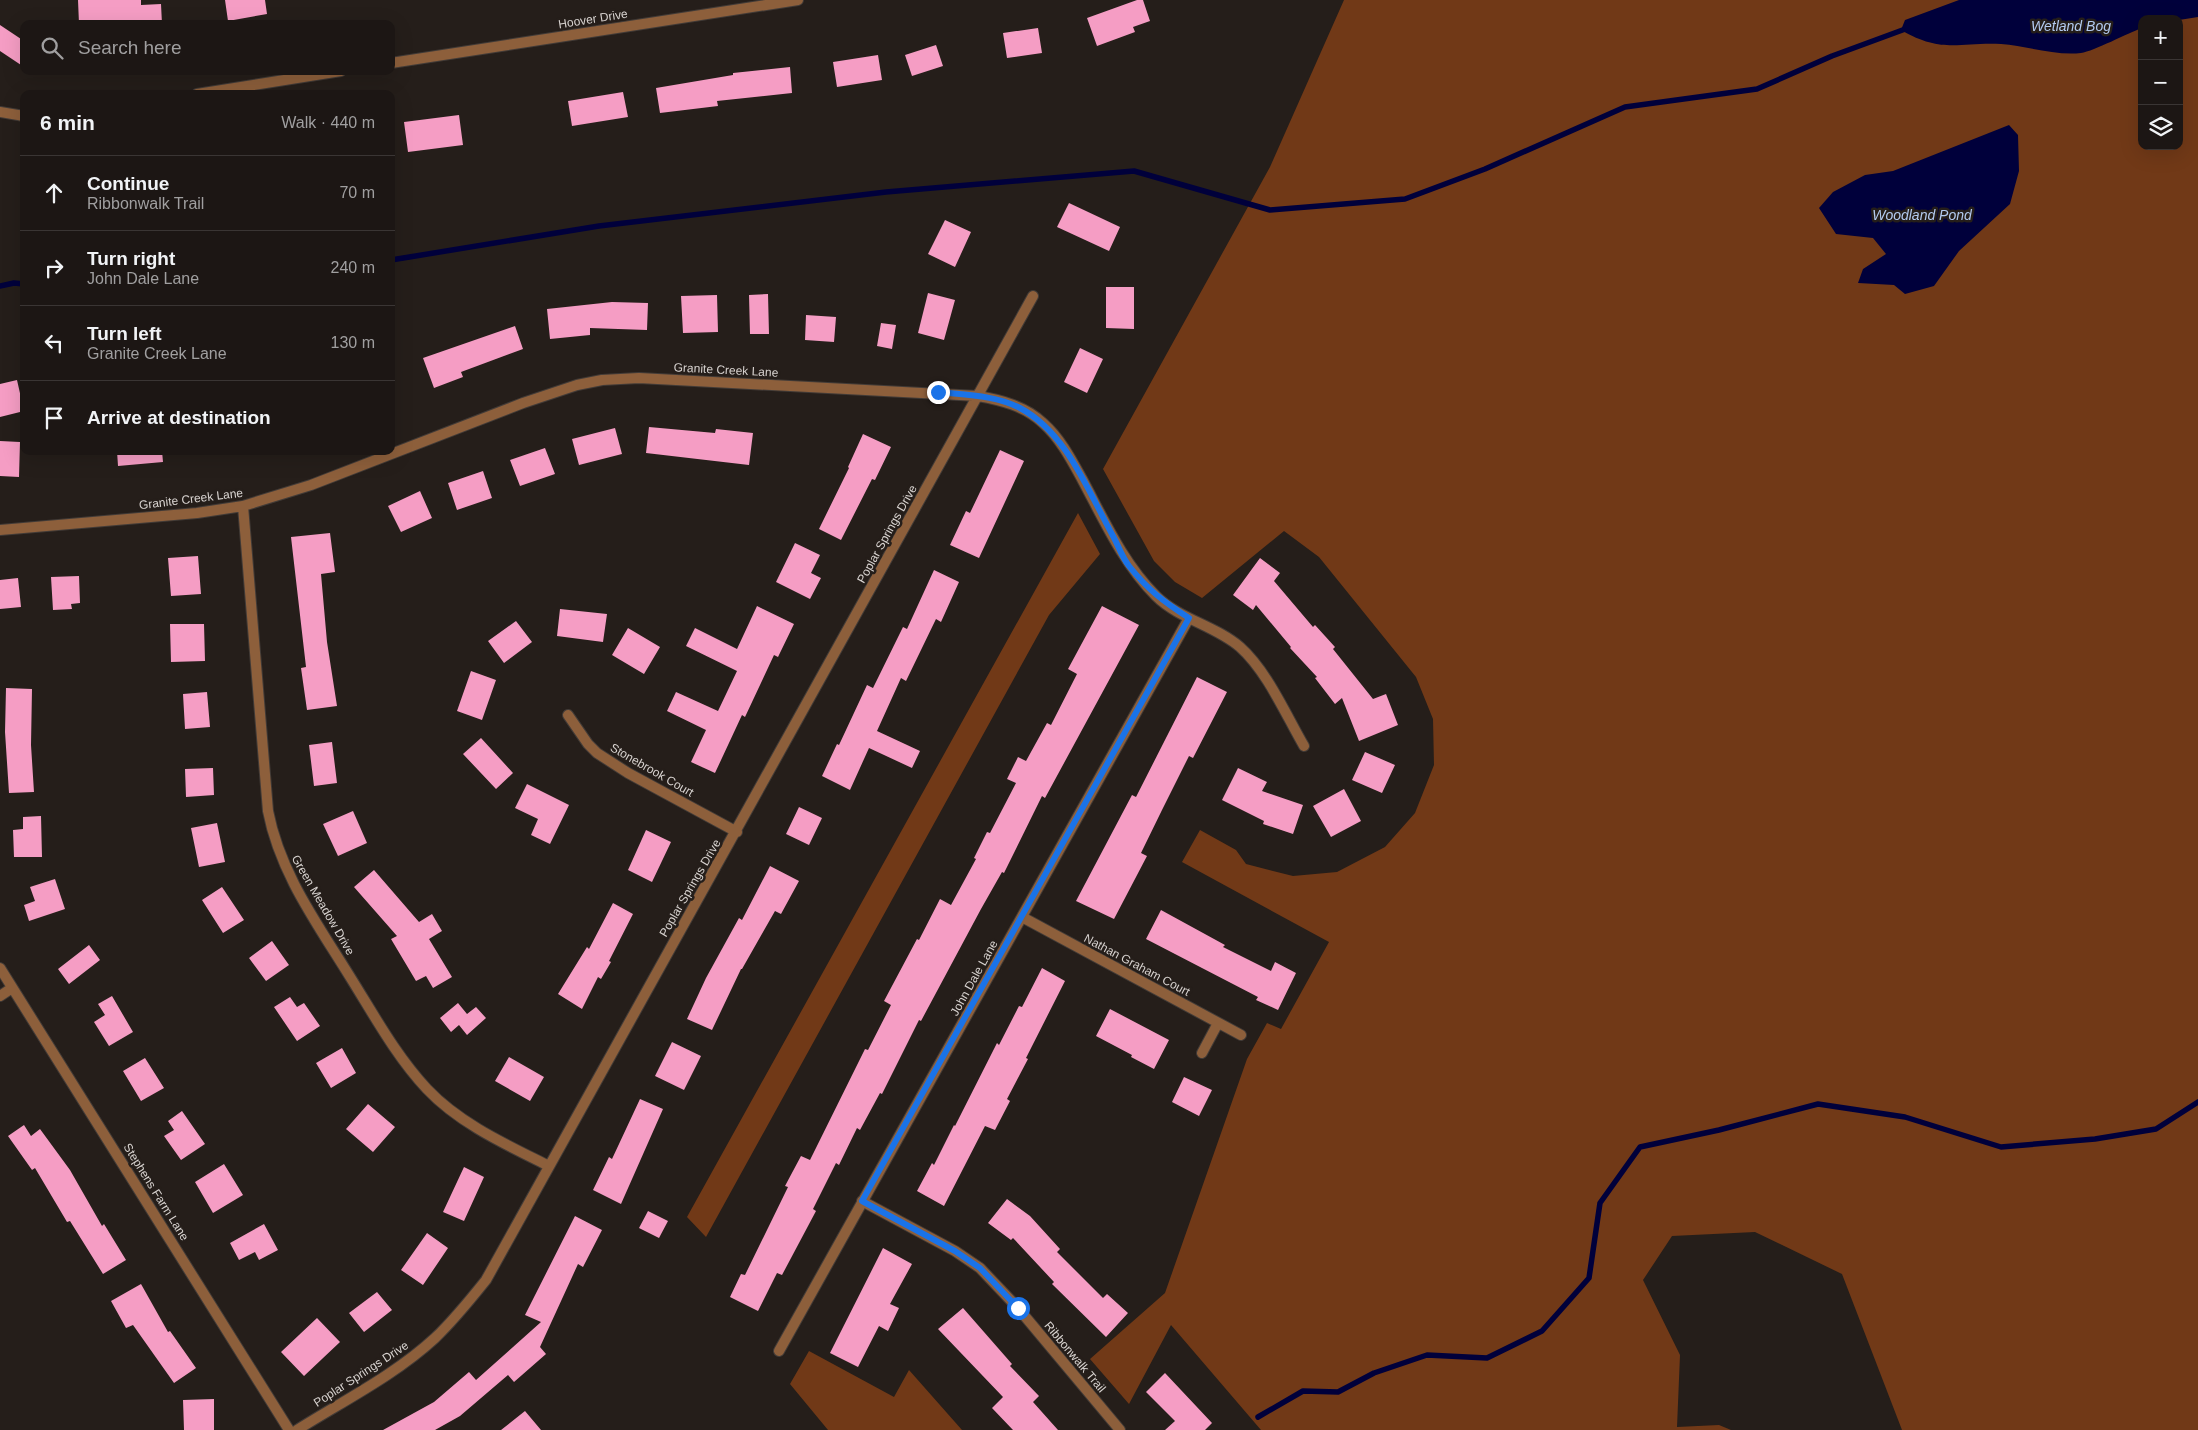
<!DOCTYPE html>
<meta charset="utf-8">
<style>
body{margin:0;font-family:Arial,sans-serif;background:#292322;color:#f1f3f6}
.controls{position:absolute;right:15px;top:15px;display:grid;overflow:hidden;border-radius:10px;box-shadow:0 5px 20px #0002}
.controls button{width:45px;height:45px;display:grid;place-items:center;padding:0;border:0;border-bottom:1px solid #3a3534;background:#1c1614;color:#f1f3f6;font:25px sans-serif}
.stop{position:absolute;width:15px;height:15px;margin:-11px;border:4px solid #1a73e8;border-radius:50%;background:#fff}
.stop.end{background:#1a73e8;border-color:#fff;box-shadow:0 1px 5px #0008}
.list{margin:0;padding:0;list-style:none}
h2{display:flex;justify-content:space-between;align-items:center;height:65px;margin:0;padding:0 20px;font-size:21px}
h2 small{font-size:16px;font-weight:400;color:#a09fa0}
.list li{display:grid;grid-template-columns:32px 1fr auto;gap:15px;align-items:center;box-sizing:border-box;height:75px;padding:0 20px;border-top:1px solid #3a3534}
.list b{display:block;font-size:19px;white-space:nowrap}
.list p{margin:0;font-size:16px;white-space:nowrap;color:#a09fa0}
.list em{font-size:16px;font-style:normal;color:#a09fa0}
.icon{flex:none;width:28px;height:28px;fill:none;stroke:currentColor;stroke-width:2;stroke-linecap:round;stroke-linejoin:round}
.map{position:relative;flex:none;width:2198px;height:1430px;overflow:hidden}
.search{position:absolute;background:#1c1614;box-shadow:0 5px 20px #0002;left:20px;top:20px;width:375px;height:55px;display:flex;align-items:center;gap:12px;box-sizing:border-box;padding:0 18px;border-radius:10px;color:#a09fa0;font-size:19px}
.panel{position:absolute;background:#1c1614;box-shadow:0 5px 20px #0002;left:20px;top:90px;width:375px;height:365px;border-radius:10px}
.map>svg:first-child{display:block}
.forest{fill:#713917;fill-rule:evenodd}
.water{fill:#00003b}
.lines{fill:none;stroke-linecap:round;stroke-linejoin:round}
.stream{stroke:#00003b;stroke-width:5.5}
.building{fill:#f59dc4}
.street-casing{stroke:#423b37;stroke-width:12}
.street{stroke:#8d5f3b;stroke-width:10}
.route{stroke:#1a73e8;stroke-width:6}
.labels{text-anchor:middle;stroke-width:5;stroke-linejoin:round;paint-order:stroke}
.street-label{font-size:12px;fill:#d8d3d0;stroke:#251e1a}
.water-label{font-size:14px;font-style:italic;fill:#b3caef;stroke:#251e1a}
</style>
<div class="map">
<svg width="2198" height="1430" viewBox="0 0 2198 1430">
<rect width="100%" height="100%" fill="#251e1a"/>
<path class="forest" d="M1344,0H2198V1430H1902L1842,1274L1755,1232L1672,1236L1643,1280L1680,1355L1677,1427L1719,1425L1731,1430H1261L1171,1325L1129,1404L1090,1359L1165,1293L1247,1059L1267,1023L1281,1029L1329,942L1182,862L1200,830L1236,850L1246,864L1293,876L1337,872L1385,847L1415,813L1434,765L1433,719L1416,677L1319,557L1284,531L1202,598L1175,582L1154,561L1103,469L1270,167ZM2142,19H2179V146H2142Z
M1078,513L1100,554L1049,615L706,1237L687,1217Z
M809,1351L894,1397L909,1370L962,1430H828L790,1384Z"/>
<path class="water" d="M1959,0H2198V17L2179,20L2142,19V28C2128,33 2094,51 2081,53C2056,56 2027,46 2001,44C1959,42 1942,54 1901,30L1905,20Z
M2009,125L2018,135L2019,171L2010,204L1959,251L1934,286L1905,294L1894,285L1858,283L1863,269L1886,254L1873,238L1836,234L1819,208L1833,192L1865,175L1893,171Z"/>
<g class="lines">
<path class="stream" d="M391,260L599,226L886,192L1134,171L1270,210L1405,199L1485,169L1625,107L1757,89L1832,56L1908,28
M0,286L14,283L24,284
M1258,1417L1303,1391L1338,1392L1374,1373L1427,1355L1487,1358L1542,1331L1589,1278L1600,1203L1640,1147L1719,1130L1818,1104L1905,1117L2001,1147L2095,1139L2156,1129L2198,1102"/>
</g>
<path class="building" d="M78,0H141V5L161,4L162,24H79Z
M225,0H265L267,14L228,21Z
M1137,0H1143L1150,21L1133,27L1135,32L1097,46L1087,18Z
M0,25L24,41V67L0,51Z
M1038,28L1042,53L1007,58L1003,33Z
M936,45L943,66L912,76L905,55Z
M878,55L882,80L837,87L833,62Z
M790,67L792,93L717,101L718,106L660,113L656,88L733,75V73Z
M623,92L628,117L572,126L568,101Z
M459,115L463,145L408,152L404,122Z
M1069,203L1120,227L1109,251L1057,227Z
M945,220L971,232L955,267L928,254Z
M1106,287H1134V329L1106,328Z
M928,293L955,300L944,340L918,333Z
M768,294L769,334H750L749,295Z
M717,295L718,332L683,333L681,296Z
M612,302L648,303L647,330L590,328V335L550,339L547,309Z
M806,315L836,317L834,342L805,340Z
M881,323L896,325L892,349L877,346Z
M515,326L523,349L461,372L463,377L434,388L423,358Z
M1080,348L1103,359L1087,393L1064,382Z
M17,380L24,411L0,417V384Z
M649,427L715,433L716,429L753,433L749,465L646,453Z
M615,428L622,454L579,465L572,439Z
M863,434L891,447L875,480L872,479L841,540L819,529L849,468L848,467Z
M0,441L20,442L19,477L0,476Z
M545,448L555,474L520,486L510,460Z
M1000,450L1024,461L979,558L950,545L966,511L970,513Z
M117,451H162L163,462L118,466Z
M483,471L492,498L457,510L448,483Z
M420,491L432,518L401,532L388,506Z
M330,533L335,572L321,574L327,642L337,706L307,710L301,668L306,667L291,537Z
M795,543L820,555L811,573L821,578L810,599L776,582Z
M198,556L201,594L171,596L168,558Z
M1260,558L1280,573L1274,581L1313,627L1315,625L1335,647L1333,649L1373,699L1386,694L1398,725L1359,741L1342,698L1335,704L1315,678L1317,677L1290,648L1291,647L1256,605L1253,610L1233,595Z
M934,570L959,582L941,622L936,619L906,681L901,678L877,731L920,751L912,768L869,748L850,790L822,776L837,744L839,745L867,685L873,688L903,627L907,629Z
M79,576L80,603L71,604L72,609L53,610L51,577Z
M18,578L21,607L0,609V580Z
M757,606L794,624L778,657L774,655L745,717L742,715L715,773L691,762L706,730L667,711L676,692L718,711L737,671L686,646L695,628L737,649Z
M1102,606L1139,625L1045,798L1042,796L1004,873L1002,872L981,909L921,1021L919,1020L882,1094L880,1093L860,1130L857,1128L839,1165L836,1163L813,1209L816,1211L782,1275L777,1273L758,1311L730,1297L741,1274L745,1275L788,1187L785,1186L801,1156L810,1160L865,1049L868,1050L891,1005L884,1001L917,939L919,940L940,899L951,905L976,859L974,858L987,832L990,833L1016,783L1007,779L1018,757L1026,761L1047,723L1051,725L1077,674L1068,669Z
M560,609L607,614L603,642L557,636Z
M516,621L532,642L504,663L488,641Z
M170,624H204L205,661L171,662Z
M628,628L660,647L644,674L612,655Z
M471,671L496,680L482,720L457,711Z
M1197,677L1227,692L1193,758L1189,756L1162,810L1141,853L1147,856L1114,919L1076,901L1132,795L1136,797Z
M6,688L32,689L31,745L34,792L9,793L5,732Z
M207,692L210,727L185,729L183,694Z
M481,738L513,773L496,789L463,754Z
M332,742L337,783L314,786L309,745Z
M1365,752L1395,765L1382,793L1352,780Z
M213,768L214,795L186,797L185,769Z
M1238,768L1267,782L1262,791L1303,805L1293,834L1263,824L1264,821L1222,800Z
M527,784L569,805L550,844L531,835L538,819L515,808Z
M1344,789L1361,821L1331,837L1313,806Z
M799,807L822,818L809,845L786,834Z
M353,811L367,843L338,856L323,824Z
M41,816L42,857H14L13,830L23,829V817Z
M217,823L225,862L199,867L191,828Z
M646,830L671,842L652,882L628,870Z
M770,866L799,881L781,914L775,911L742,969H741L712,1030L687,1019L706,978L739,918L742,920Z
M374,870L419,922L432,914L442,931L429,939L452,977L433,988L426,976L416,981L391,939L397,936L354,887Z
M55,879L65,909L29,921L24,905L35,901L30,887Z
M222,887L244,920L223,933L202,900Z
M613,903L633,914L609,961L611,962L601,979L598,977L582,1009L558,994L587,947L589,949Z
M1161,910L1225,945L1223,947L1271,971L1275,962L1296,973L1278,1010L1256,1000L1258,997L1146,939Z
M272,941L289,965L266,981L249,958Z
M89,945L100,960L69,984L58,969Z
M1042,968L1065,981L1026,1058L1028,1059L1007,1099L1010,1101L995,1130L985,1126L944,1206L917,1191L932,1163L934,1165L954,1125L955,1126L997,1043L999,1045L1019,1006L1022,1007Z
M112,996L133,1032L109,1046L94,1022L105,1015L98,1004Z
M290,997L297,1007L304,1003L320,1026L297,1041L274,1007Z
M458,1003L467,1014L476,1007L486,1018L467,1035L459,1025L451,1032L440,1018Z
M1110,1009L1169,1040L1154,1069L1131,1057L1132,1055L1096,1036Z
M672,1042L701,1056L684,1090L655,1076Z
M342,1048L356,1073L331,1088L316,1063Z
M509,1057L544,1077L530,1101L495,1081Z
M145,1058L164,1088L141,1101L123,1071Z
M1184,1077L1212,1090L1199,1116L1172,1102Z
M640,1099L663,1109L621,1204L593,1190L609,1157L612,1159Z
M368,1104L395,1127L373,1152L346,1129Z
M182,1111L205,1144L181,1160L164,1136L174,1130L168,1121Z
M24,1125L31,1136L40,1129L70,1170L102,1226L104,1224L126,1260L103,1274L70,1221L67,1222L35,1168L32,1170L8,1136Z
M224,1164L243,1195L213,1213L195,1182Z
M464,1167L484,1177L464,1221L443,1212Z
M1007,1199L1030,1216L1060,1249L1057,1252L1103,1298L1107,1294L1128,1313L1106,1337L1052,1284L1054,1282L1013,1238L1011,1240L988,1223Z
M648,1211L668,1221L659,1238L639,1228Z
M575,1216L602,1230L583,1267L578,1264L540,1347L546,1354L514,1382L508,1375L460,1416L435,1430H383L434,1402L469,1372L476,1380L541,1322L525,1315Z
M264,1224L278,1250L259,1260L255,1252L239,1260L230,1243Z
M427,1233L448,1248L423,1285L401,1270Z
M883,1248L912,1264L890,1304L899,1308L888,1331L879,1326L858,1367L830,1353Z
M141,1284L168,1332L170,1331L196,1368L174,1383L133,1325L126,1328L111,1301Z
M377,1292L392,1310L364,1332L349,1313Z
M963,1308L1012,1364L1010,1366L1039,1396L1033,1402L1058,1430H1013L992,1408L1003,1397L938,1329Z
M317,1318L340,1342L304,1376L281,1352Z
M1165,1373L1212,1423L1205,1430H1165L1175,1421L1146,1392Z
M214,1399V1430H184L183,1400Z
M525,1411L541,1430H501Z"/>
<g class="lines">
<defs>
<path id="street" d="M391,63L798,0
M197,94L341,71
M0,112L24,116
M243,506L268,811C280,874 319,926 352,980C375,1017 397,1057 427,1089C460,1124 507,1145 549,1166
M0,530L197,513L243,506L311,485L523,403L577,385L602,380L639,378L978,396C1001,400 1025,406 1043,423C1060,438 1071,459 1082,479C1104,520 1123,563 1156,596C1179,619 1216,626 1240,647C1267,671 1286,715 1304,746
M568,715L588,744L597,753L628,773L737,832
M1022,917L1241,1035
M0,968L289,1430
M0,996L12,988
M1202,1053L1218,1023
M862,1201L955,1251L980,1268L1018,1308L1120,1430
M779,1351L1189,618
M297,1430C343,1401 395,1375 435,1338C454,1320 470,1300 486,1280L1033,296"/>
</defs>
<use href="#street" class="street-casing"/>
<use href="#street" class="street"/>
</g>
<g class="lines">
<path class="route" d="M938,392C965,395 995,395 1020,408C1067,433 1088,491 1113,536C1118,545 1122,557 1129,566C1148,590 1164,602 1189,618L862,1201L955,1251L980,1268L1018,1308"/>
</g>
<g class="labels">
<g class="street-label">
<text transform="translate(593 19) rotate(-9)" y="4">Hoover Drive</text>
<text transform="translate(726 370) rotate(3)" y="4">Granite Creek Lane</text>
<text transform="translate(191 499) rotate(-7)" y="4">Granite Creek Lane</text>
<text transform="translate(887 534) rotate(-61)" y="4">Poplar Springs Drive</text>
<text transform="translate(652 770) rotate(30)" y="4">Stonebrook Court</text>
<text transform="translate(690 888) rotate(-60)" y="4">Poplar Springs Drive</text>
<text transform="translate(323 905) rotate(60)" y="4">Green Meadow Drive</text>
<text transform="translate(1137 965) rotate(28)" y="4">Nathan Graham Court</text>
<text transform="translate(974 978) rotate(-61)" y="4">John Dale Lane</text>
<text transform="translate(156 1192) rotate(58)" y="4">Stephens Farm Lane</text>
<text transform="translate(1075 1357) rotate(50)" y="4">Ribbonwalk Trail</text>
<text transform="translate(361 1374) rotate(-33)" y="4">Poplar Springs Drive</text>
</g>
<g class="water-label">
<text x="2071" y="31">Wetland Bog</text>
<text x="1922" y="220">Woodland Pond</text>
</g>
</g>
</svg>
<div class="controls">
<button>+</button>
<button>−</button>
<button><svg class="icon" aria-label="layers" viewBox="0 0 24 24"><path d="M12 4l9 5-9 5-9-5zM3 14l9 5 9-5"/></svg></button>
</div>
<div class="stop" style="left:1018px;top:1308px"></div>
<div class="stop end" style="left:938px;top:392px"></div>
<div class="search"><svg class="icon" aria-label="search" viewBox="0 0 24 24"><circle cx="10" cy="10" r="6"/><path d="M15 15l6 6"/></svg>Search here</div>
<section class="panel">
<h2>6 min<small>Walk · 440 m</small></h2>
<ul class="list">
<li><svg class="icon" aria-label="ahead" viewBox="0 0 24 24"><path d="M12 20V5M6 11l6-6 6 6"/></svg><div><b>Continue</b><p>Ribbonwalk Trail</p></div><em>70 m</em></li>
<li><svg class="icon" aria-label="right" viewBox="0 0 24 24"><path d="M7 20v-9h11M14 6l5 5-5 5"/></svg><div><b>Turn right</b><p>John Dale Lane</p></div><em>240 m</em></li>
<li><svg class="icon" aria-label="left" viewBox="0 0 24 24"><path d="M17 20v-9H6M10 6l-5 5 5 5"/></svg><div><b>Turn left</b><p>Granite Creek Lane</p></div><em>130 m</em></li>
<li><svg class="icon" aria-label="arrive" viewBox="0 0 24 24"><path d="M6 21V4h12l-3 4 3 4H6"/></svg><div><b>Arrive at destination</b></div></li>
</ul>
</section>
</div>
